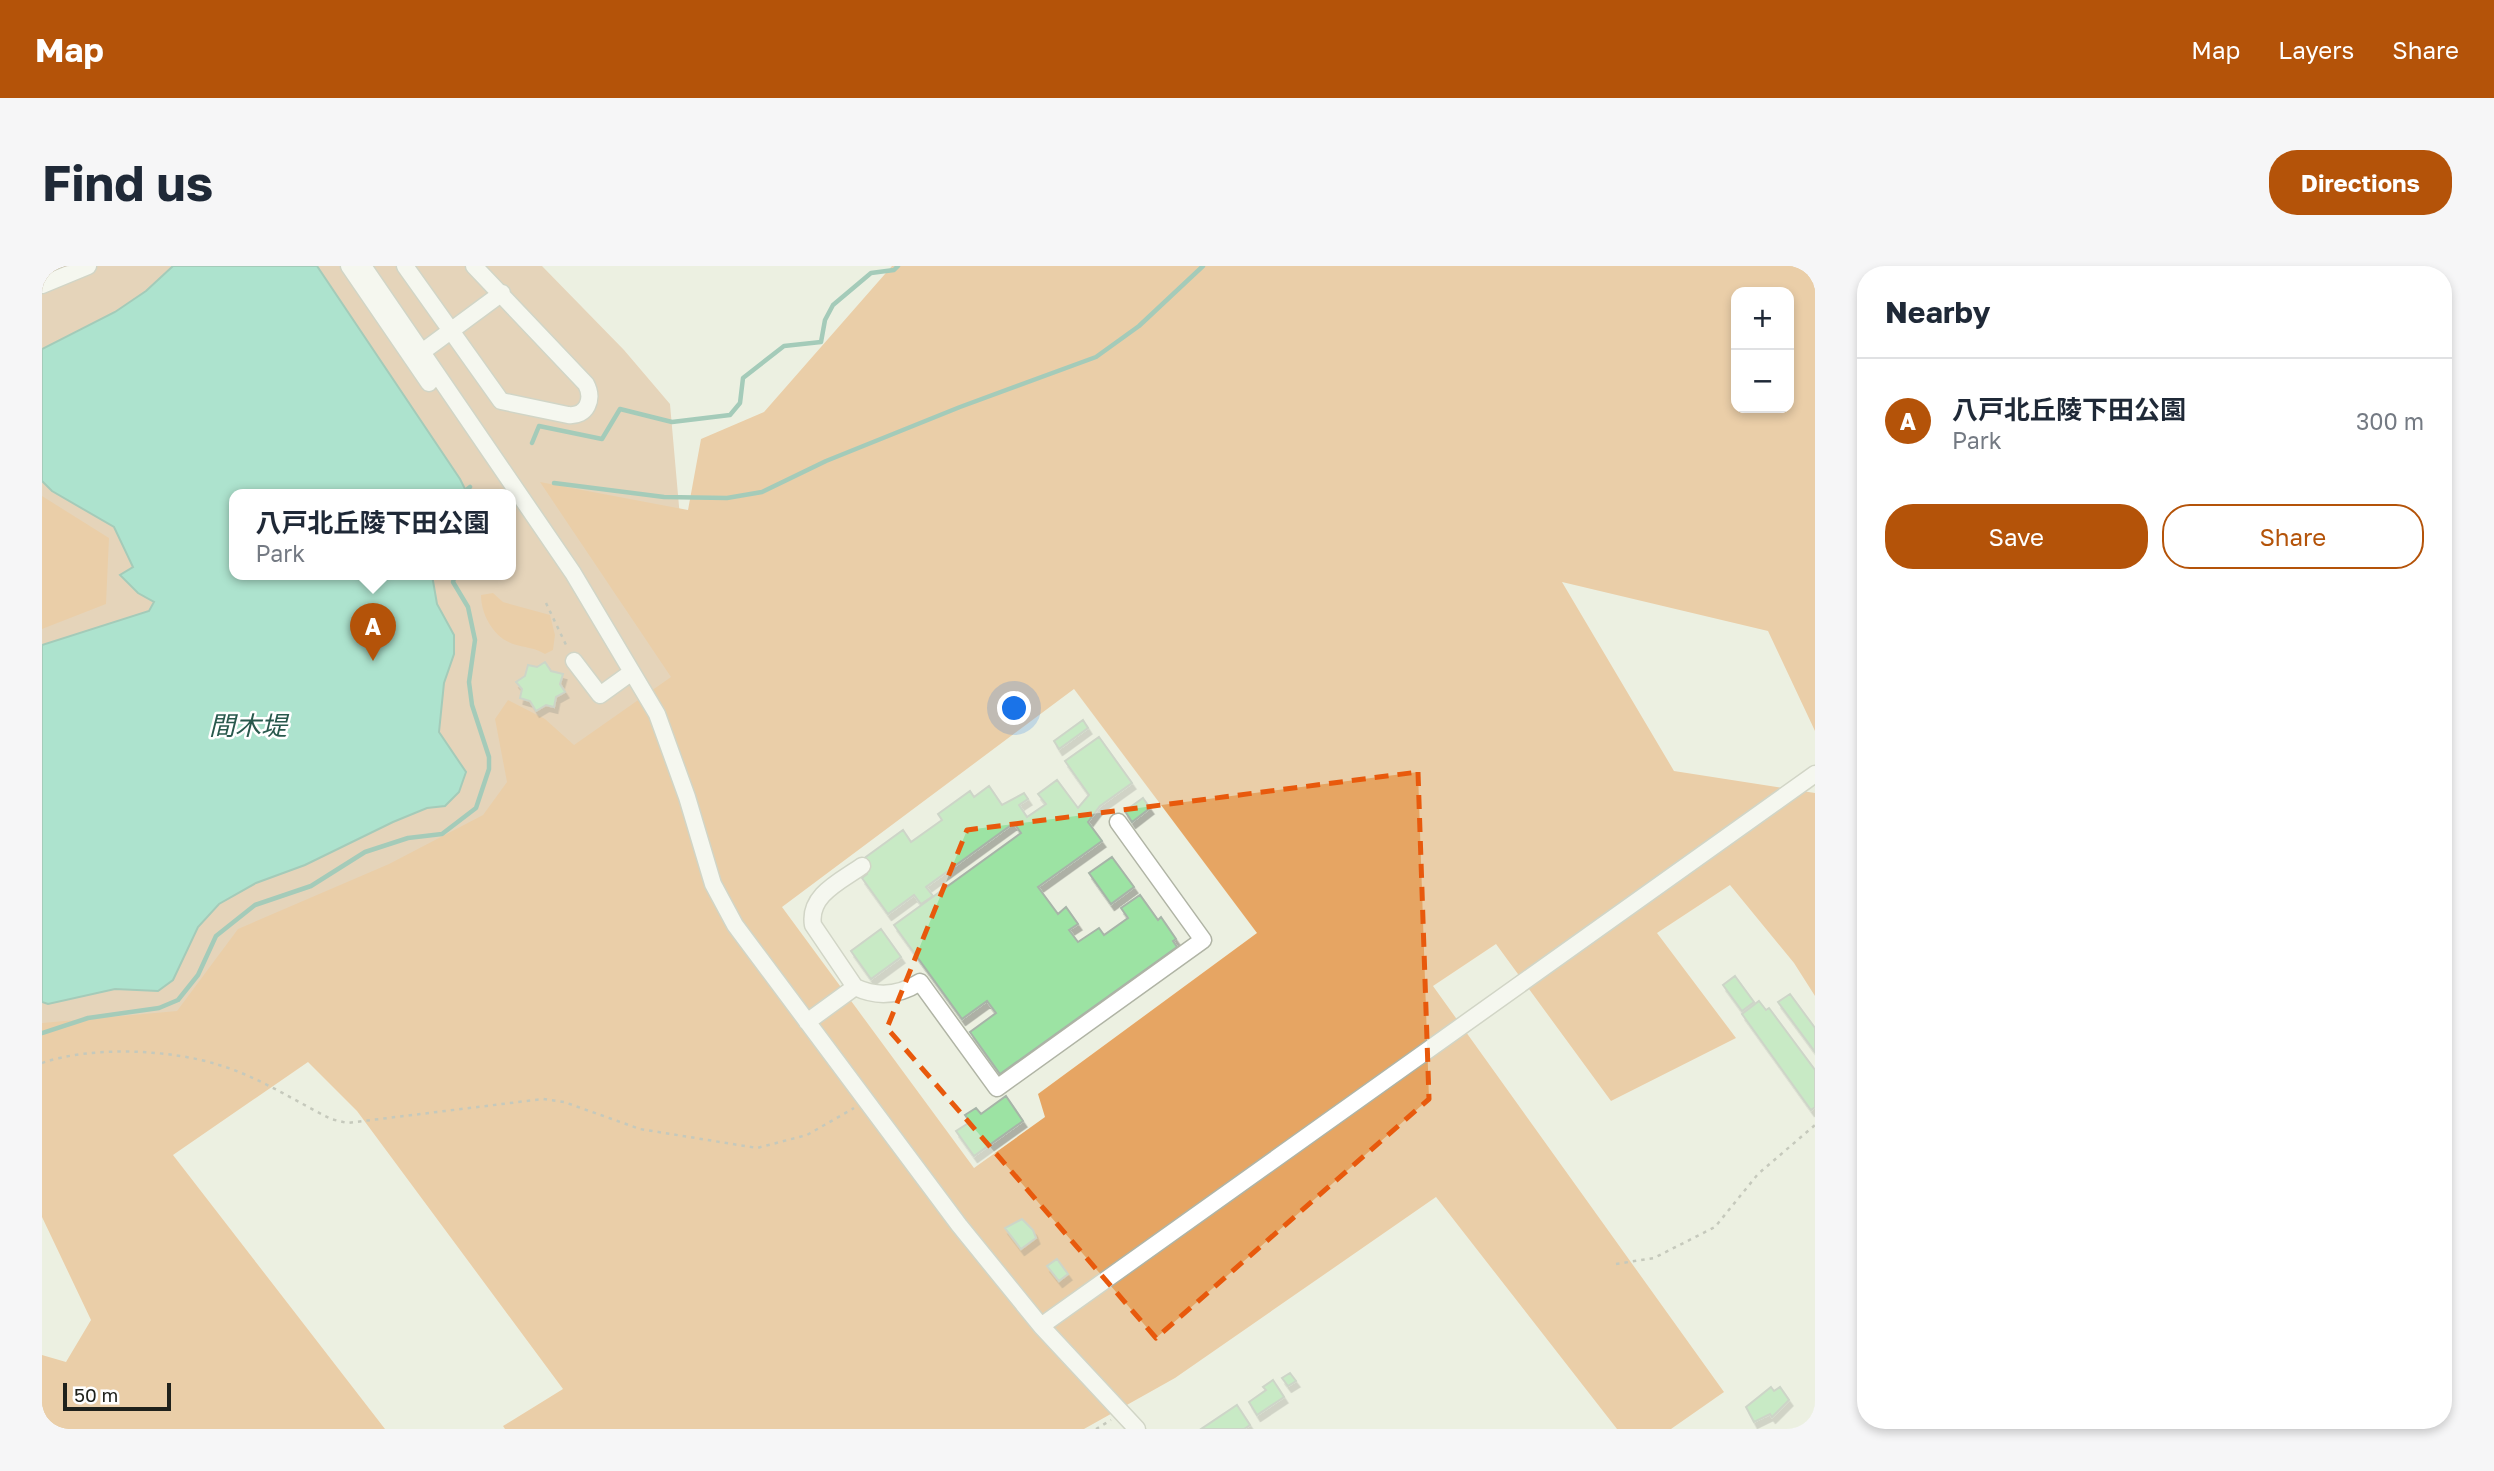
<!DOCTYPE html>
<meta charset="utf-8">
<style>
body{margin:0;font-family:"Golos Text","Noto Sans JP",sans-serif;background:#f6f6f7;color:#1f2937}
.controls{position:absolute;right:21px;top:21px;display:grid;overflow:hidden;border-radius:14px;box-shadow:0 4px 10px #0003}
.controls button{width:63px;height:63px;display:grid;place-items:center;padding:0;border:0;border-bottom:2px solid #e0e1e3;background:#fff;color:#1f2937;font:35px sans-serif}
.scale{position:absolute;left:21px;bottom:18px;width:108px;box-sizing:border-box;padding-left:7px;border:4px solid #1f211b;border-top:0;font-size:19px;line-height:24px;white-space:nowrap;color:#1f211b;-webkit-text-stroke:5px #fff;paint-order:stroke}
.you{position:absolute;left:973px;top:443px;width:24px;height:24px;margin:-18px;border:5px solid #fff;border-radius:50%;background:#1a73e8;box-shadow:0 0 0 10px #1a73e833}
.badge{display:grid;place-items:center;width:46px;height:46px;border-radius:50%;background:#b45309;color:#fff;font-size:23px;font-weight:700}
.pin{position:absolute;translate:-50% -58px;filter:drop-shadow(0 2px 4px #0008)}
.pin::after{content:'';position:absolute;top:37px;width:24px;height:21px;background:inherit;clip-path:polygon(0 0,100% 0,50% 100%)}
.popup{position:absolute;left:187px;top:223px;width:287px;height:91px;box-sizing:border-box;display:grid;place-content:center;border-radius:14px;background:#fff;filter:drop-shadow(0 2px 5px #0005);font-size:23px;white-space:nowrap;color:#747a83}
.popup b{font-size:26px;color:#1f2937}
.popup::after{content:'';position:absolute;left:50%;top:100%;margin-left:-14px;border:14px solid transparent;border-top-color:#fff}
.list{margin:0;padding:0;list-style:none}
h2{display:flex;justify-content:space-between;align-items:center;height:91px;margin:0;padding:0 28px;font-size:30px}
h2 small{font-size:23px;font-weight:400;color:#747a83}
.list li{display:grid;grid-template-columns:46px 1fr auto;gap:21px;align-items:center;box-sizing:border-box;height:126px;padding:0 28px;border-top:2px solid #e0e1e3}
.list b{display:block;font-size:26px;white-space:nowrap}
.list p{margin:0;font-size:23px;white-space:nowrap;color:#747a83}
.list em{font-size:23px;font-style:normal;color:#747a83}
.actions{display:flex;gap:14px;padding:21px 28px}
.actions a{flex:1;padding:16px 0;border:2px solid #b45309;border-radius:28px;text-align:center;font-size:24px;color:#b45309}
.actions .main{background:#b45309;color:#fff}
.map{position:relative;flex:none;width:1773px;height:1163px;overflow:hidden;border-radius:28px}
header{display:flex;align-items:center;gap:42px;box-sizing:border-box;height:98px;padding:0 35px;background:#b45309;color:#fff}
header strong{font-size:33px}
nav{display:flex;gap:38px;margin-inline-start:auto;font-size:24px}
.intro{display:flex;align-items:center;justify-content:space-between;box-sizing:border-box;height:168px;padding:0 42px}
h1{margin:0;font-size:49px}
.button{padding:18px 32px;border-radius:28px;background:#b45309;color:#fff;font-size:24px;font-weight:700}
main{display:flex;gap:42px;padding:0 42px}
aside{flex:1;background:#fff;border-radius:28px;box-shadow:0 4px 10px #0003}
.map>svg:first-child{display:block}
.green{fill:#dcb28b;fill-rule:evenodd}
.forest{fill:#e6a563;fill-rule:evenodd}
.water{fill:#60d3b6;stroke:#4c9e88;stroke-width:2}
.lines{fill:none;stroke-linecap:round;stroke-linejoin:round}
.stream{stroke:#4c9e88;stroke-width:4.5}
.building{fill:#9ce3a3;stroke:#a7b4a8;stroke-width:2;filter:url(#shadow)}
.minor-casing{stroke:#b0b4a5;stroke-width:19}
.path{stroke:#96998e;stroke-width:2.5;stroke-dasharray:3.5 5;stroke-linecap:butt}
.minor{stroke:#fff;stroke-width:16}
.marked{fill:none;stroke:#e8590c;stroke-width:5;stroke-dasharray:14 9;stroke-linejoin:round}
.labels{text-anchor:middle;stroke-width:5;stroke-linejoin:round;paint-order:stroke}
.water-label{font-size:26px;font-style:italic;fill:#29594d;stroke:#fff}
</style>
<header>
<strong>Map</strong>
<nav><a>Map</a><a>Layers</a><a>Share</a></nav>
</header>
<div class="intro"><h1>Find us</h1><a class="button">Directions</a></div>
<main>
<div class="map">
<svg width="1773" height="1163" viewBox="0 0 1773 1163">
<defs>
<filter id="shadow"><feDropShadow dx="3.5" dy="6" stdDeviation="0" flood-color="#0004"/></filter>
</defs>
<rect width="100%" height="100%" fill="#ecf0e1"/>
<path class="green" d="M0,0H500L582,84L628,138L640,274L665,413L158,745L0,761ZM193,229H469V309H193Z"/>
<path class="forest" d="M850,0H1773V465L1726,365L1520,316L1632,505L1773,527V730L1752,697L1688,619L1615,667L1694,772L1569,835L1454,678L1391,720L1682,1126L1629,1163H1575L1394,931L1133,1112L1042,1163H463L461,1160L521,1123L315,845L266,796L131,889L343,1163H0V1089L24,1096L49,1054L0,951V757L135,745L196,663L347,598L441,549L465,516L453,453L466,434L503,453L532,479L629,411L498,216L646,244L659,173L722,146ZM1694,26H1747V142H1694ZM1032,423L1215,667L996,828L1003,851L932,902L740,641Z
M0,230L67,272L64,338L0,363Z
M451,327L461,336L508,349L513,369L511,384L503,388C491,381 483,382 471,378C451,371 439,348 439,329Z"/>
<path class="water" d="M131,0H275L418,213L426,229H193V309H390L395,338L412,369V388L402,417L397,466L424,506L417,526L403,540L385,542L351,556L263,599L214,617L177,638L156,661L131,714L116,725L73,723L6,738L0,736V379L107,345L112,336L96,327L78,309L91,301L72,261L10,225L0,215V83L73,46L104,25Z"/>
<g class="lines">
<path class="stream" d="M490,177L497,160L560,173L578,143L630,156L688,149L698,137L701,112L742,80L779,76L783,54L791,39L829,7L852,4L856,0
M512,217L622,231L685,232L720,226L784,195L918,141L1054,91L1097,60L1161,0
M418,229L428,221
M0,767L46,752L117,742L136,734L156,709L174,670L213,639L269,620L323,586L366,572L400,568L434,542L447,503V491L430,439L427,416L433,374L426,341L411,316L413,309"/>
</g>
<path class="building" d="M503,396L509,405L521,408L518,418L523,426L514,431L512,441L504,439L494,445L488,435L478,432L480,423L474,416L483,410L486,399L495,401Z
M1041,454L1046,462L1017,483L1012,475Z
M1057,471L1090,517L1058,540L1046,556L1060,575L996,621L1016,648L1024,641L1036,658L1027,664L1036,676L1057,662L1062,669L1086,652L1079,642L1098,629L1116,654L1119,651L1134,673L1131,675L1135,681L958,808L928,766L954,747L945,735L920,753L852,659L979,567L972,557L884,621L891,630L879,638L872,629L846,648L820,612L825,608L817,596L861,564L869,576L900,554L896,548L928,525L932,531L947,520L960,539L982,527L986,533L977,539L985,551L1004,538L996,528L1015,514L1036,542L1047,529L1023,495Z
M1101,532L1108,542L1090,556L1083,545Z
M1070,591L1092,621L1069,638L1047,607Z
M839,663L859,691L829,713L809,685Z
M1693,710L1712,736L1700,745L1681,719Z
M1748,728L1773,762V786L1736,736Z
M1717,735L1724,744L1727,742L1773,804V841L1769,844L1700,748Z
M964,830L981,855L932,890L914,865L928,856L923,849L934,842L939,848Z
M980,953L991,964L994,972L979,983L963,962Z
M1015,993L1026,1008L1017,1015L1005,1000Z
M1248,1107L1254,1115L1246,1120L1240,1112Z
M1231,1114L1242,1131L1215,1149L1207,1136L1224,1124L1221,1121Z
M1729,1121L1732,1125L1738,1121L1747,1134L1730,1151L1728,1148L1712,1156L1704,1141Z
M1195,1139L1208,1159L1202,1163H1159Z"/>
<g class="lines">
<defs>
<path id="minor" d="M307,0L387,117
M321,0L531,307L615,448L645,531L671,618L693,659L917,959L999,1060L1095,1163
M363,0L459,135L526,149C545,151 552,133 544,118L432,0
M0,19L46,0
M380,86L460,27
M532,395L558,429L590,406
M813,721C836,732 858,729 878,716L955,822L1161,674L1076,556
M765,756L813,721L771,659C766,629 799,615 820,600
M999,1060L1773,508"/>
</defs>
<use href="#minor" class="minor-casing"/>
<path class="path" d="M504,337L526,383
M0,797C48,780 128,783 177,799C215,810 253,835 289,853L305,857L501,833L522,836L598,863L715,882L765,869L812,842
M1574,998L1612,992L1673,961L1716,908L1773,859
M1054,1163L1069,1154"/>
<use href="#minor" class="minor"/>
</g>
<path d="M0 0H1773V1163H0ZM1376,506L1387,833L1114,1072L845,762L925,564Z" fill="#ecf0e1" fill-opacity=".55" fill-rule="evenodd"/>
<path class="marked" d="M1376,506L1387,833L1114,1072L845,762L925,564Z"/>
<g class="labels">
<g class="water-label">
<text x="206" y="469">間木堤</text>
</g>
</g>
</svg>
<div class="controls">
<button>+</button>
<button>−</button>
</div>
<div class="scale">50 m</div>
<div class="you"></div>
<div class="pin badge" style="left:331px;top:395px">A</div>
<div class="popup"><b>八戸北丘陵下田公園</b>Park</div>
</div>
<aside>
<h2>Nearby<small></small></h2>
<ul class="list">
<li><span class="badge">A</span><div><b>八戸北丘陵下田公園</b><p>Park</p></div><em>300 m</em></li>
</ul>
<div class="actions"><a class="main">Save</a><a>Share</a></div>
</aside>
</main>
